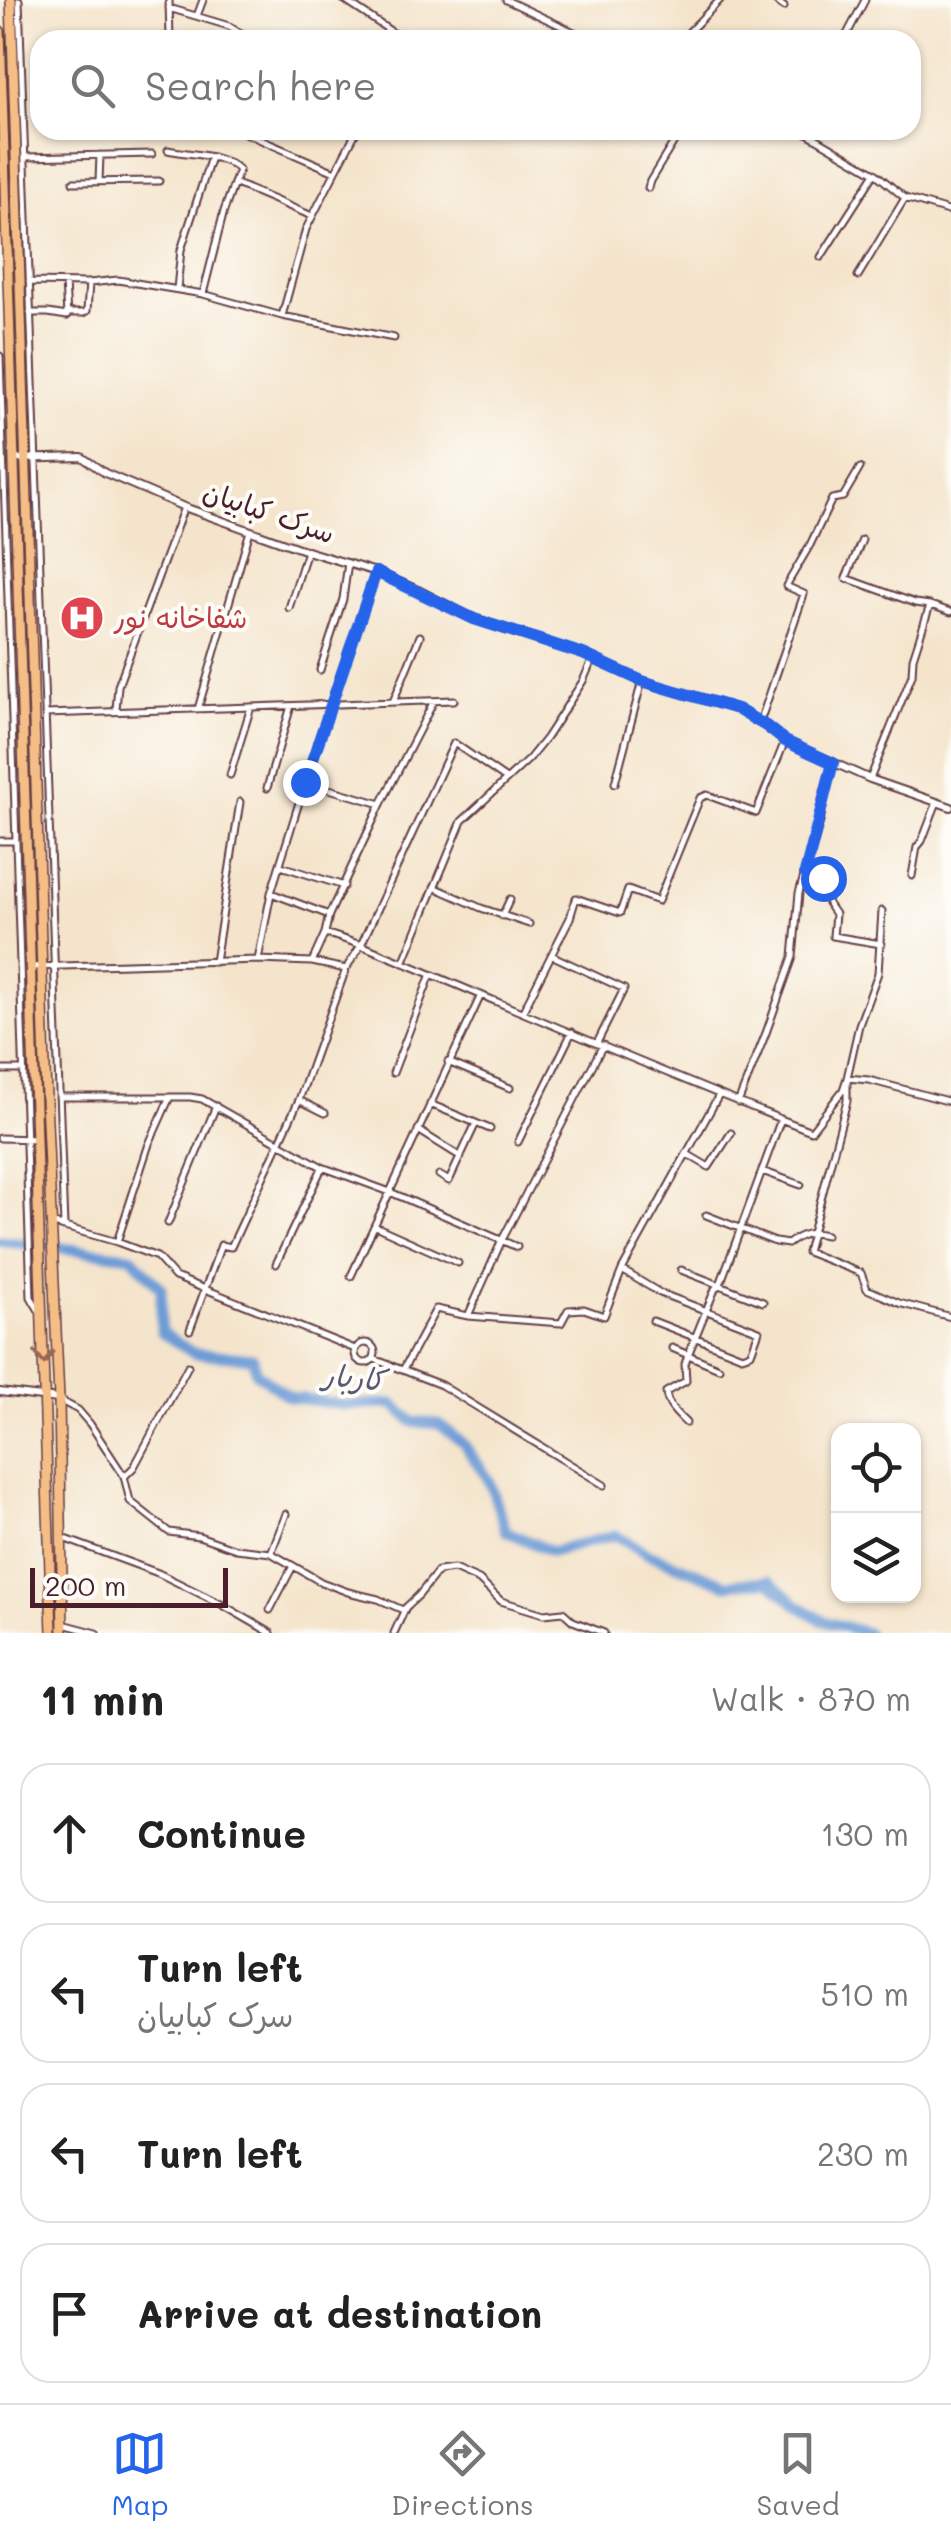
<!DOCTYPE html>
<meta charset="utf-8">
<style>
body{margin:0;font-family:Mali,"Playpen Sans Arabic",sans-serif;background:#f6f6f6;color:#222}
.controls{position:absolute;right:30px;bottom:30px;display:grid;overflow:hidden;border-radius:20px;box-shadow:0 2px 8px #0004}
.controls button{width:90px;height:90px;display:grid;place-items:center;padding:0;border:0;border-bottom:2px solid #e0e0e0;background:#fff;color:#222;font:50px sans-serif}
.scale{position:absolute;left:30px;bottom:25px;width:198px;box-sizing:border-box;padding-left:10px;border:5px solid #4a1f2b;border-top:0;font-size:28px;line-height:35px;white-space:nowrap;color:#4a1f2b;-webkit-text-stroke:8px #fdfcf7;paint-order:stroke}
.stop{position:absolute;width:30px;height:30px;margin:-22px;border:8px solid #2563eb;border-radius:50%;background:#fff}
.stop.end{background:#2563eb;border-color:#fff;box-shadow:0 2px 10px #0008}
.list{margin:0;padding:0;list-style:none}
h2{display:flex;justify-content:space-between;align-items:center;height:130px;margin:0;padding:0 40px;font-size:42px}
h2 small{font-size:32px;font-weight:400;color:#767676}
.list li{display:grid;grid-template-columns:65px 1fr auto;gap:30px;align-items:center;box-sizing:border-box;height:140px;margin:0 20px 20px;padding:0 20px;border:2px solid #e0e0e0;border-radius:30px}
.list b{display:block;font-size:38px;white-space:nowrap}
.list p{margin:0;font-size:32px;white-space:nowrap;color:#767676}
.list em{font-size:32px;font-style:normal;color:#767676}
.icon{flex:none;width:55px;height:55px;fill:none;stroke:currentColor;stroke-width:2;stroke-linecap:round;stroke-linejoin:round}
.map{position:relative;flex:none;width:951px;height:1633px;overflow:hidden}
.search{position:absolute;background:#fff;box-shadow:0 2px 8px #0004;left:30px;right:30px;top:30px;height:110px;display:flex;align-items:center;gap:25px;box-sizing:border-box;padding:0 35px;border-radius:30px;color:#767676;font-size:38px}
.sheet{height:770px;background:#fff}
nav{display:flex;justify-content:space-around;align-items:center;box-sizing:border-box;height:140px;border-top:2px solid #e0e0e0;background:#fff;font-size:28px;color:#767676}
nav a{display:grid;justify-items:center;gap:5px}
nav .on{color:#2563eb}
.map>svg:first-child{display:block}
.lines{fill:none;stroke-linecap:round;stroke-linejoin:round}
.river{stroke:#6d9cd6;stroke-width:11}
.minor-casing{stroke:#643d43;stroke-width:9}
.tertiary-casing{stroke:#643d43;stroke-width:10}
.trunk-casing{stroke:#643d43;stroke-width:12}
.minor{stroke:#fff;stroke-width:5}
.tertiary{stroke:#fff;stroke-width:6}
.trunk{stroke:#f6be87;stroke-width:9}
.oneway{stroke:#976754}
.route{stroke:#2563eb;stroke-width:12}
.labels{text-anchor:middle;stroke-width:8;stroke-linejoin:round;paint-order:stroke}
.street-label{font-size:28px;fill:#4a1f2b;stroke:#fdfcf7}
.health-label{font-size:28px;fill:#be3a42;stroke:#fdfcf7;text-anchor:start}
.water-label{font-size:30px;font-style:italic;fill:#5a5778;stroke:#fdfcf7}
</style>
<div class="map">
<svg width="951" height="1633" viewBox="0 0 951 1633">
<rect width="100%" height="100%" fill="#fdfcf7"/>
<filter id="ink" filterUnits="userSpaceOnUse"><feTurbulence type="fractalNoise" baseFrequency=".01" numOctaves="2"/><feDisplacementMap in="SourceGraphic" scale="20" xChannelSelector="R" yChannelSelector="G"/><feConvolveMatrix kernelMatrix="1 2 1 2 8 2 1 2 1" color-interpolation-filters="sRGB"/></filter>
<filter id="wash" filterUnits="userSpaceOnUse"><feTurbulence type="fractalNoise" baseFrequency=".0048" numOctaves="4" result="noise"/><feDisplacementMap in="SourceGraphic" scale="40" xChannelSelector="R" yChannelSelector="G"/><feGaussianBlur stdDeviation="2.25" result="paint"/><feColorMatrix in="noise" values="0 0 0 0 0 0 0 0 0 0 0 0 0 0 0 0 0 1.4 0 .05"/><feComposite in="paint" operator="in"/></filter>
<g filter="url(#wash)">
<rect width="100%" height="100%" fill="#f4e4cb"/>
<g class="lines">
<path class="river" d="M0,1241L131,1256L161,1288V1332L193,1353L253,1358L256,1373L289,1397L345,1405L393,1404L413,1422L439,1424L463,1443L489,1480L506,1531L552,1552L615,1535L646,1553L726,1584L769,1581L796,1604L823,1621L867,1633"/>
</g>
</g>
<g filter="url(#ink)">
<g class="lines">
<defs>
<path id="minor" d="M19,0L64,1227
M169,0L170,40
M344,0L404,40
M506,0L591,40
M774,0L784,7
M169,8L229,26L251,40
M197,16L203,0
M563,40L567,29
M681,40L720,0
M844,40L865,0
M238,130L335,172
M802,130L875,173L905,198L951,212
M168,150C190,155 224,154 239,170L224,211L203,294
M25,157L152,154
M73,182L159,181
M99,182L100,155
M234,183L312,216
M648,188L650,181L681,130
M821,257L875,173
M858,276L905,198
M29,282L89,283L118,280L203,294L282,316L394,338
M177,289L181,250L211,157
M30,313H48L67,316L65,283
M67,313H84L87,311L89,283
M282,316L306,229L357,130
M0,356L31,1297L41,1314
M862,540L846,578L915,603L930,605L913,658L912,675L870,779
M930,605L951,612
M289,608L307,551
M320,670L343,599L348,563
M393,702L420,636
M198,709L250,531
M116,710L118,686L184,507
M45,714L454,700
M760,722L804,594L786,586L810,545L832,499L843,497L860,468
M230,775L251,707
M305,782L381,804
M615,783L642,681
M267,788L291,706
M0,841H15
M281,866L344,886
M806,873L823,878L828,904L835,914L833,936L881,944
M912,876L917,847L922,841L937,802
M434,887L481,908L529,924
M271,893L329,915
M882,911L878,973L859,1025L847,1078V1101L807,1252L861,1273L867,1289L899,1303L951,1317
M502,916L510,899
M325,933L361,945C511,1007 660,1072 811,1131L843,1090L847,1078L869,1080L951,1102
M551,955L624,989L597,1043
M258,960L271,893L314,754L376,572
M215,962L240,802
M312,962L325,933L329,915L381,804L434,701
M403,963L462,821L529,759L546,738L583,681L593,658
M30,967L258,960L312,962L346,969
M523,1011L570,918L576,898L620,913L628,890L658,901L700,798L707,795L756,813L785,741
M448,1062L510,1088
M0,1070H22
M393,1073L431,974
M59,1097H190L202,1099L322,1167L390,1192L517,1247
M299,1100L325,1113
M738,1103L766,1033L793,957L799,893L820,821L823,800L833,763
M430,1104L490,1129
M418,1130L461,1157
M0,1138L36,1139
M518,1142L572,1032
M687,1154L709,1167L731,1133
M762,1171L801,1185
M439,1175L449,1181L476,1123
M706,1215L775,1242L788,1244C801,1234 809,1231 826,1235
M168,1223L216,1106
M54,1224L117,1242L157,1257L175,1277L355,1349
M375,1226L458,1263
M117,1242L149,1144L170,1097
M276,1264L322,1168
M622,1270L660,1293L759,1331L751,1353L742,1356L653,1321
M681,1270L763,1302
M351,1276L481,995
M468,1316L561,1323L568,1310L584,1309L604,1316L622,1270L719,1095
M190,1330L221,1245L231,1247L299,1100L346,969L361,945L454,743L506,779
M355 1353a10 10 0 1 1 20 0a10 10 0 1 1-20 0Z
M672,1348L719,1368
M374,1359L441,1385L604,1485
M403,1370L436,1309L468,1316L502,1240L603,1045
M61,1401L78,1410L90,1424L124,1476L130,1501L169,1532L199,1536L236,1549L271,1553L321,1582L348,1592L378,1599L403,1610L419,1595L438,1571L454,1569L479,1580L501,1601L544,1614L563,1612L573,1621L604,1633
M686,1423C677,1414 667,1406 666,1392L686,1381L685,1364L688,1355L715,1289L721,1282L781,1119
M125,1476L134,1467L188,1366
M63,1538L158,1573L221,1604L271,1633
M271,1553L286,1514
M270,1610L293,1566
M63,1624L97,1633
M394,1633L405,1609"/>
<path id="tertiary" d="M14,459L82,457L105,473L184,507L307,551L376,572L418,590L474,619L583,654L642,681L737,709L766,726L785,741L870,779L951,807
M0,1392L58,1399"/>
<path id="trunk" d="M11,0L46,1098L59,1399L63,1633
M0,31L52,1633"/>
</defs>
<use href="#minor" class="minor-casing"/>
<use href="#tertiary" class="tertiary-casing"/>
<use href="#trunk" class="trunk-casing"/>
<use href="#minor" class="minor"/>
<use href="#tertiary" class="tertiary"/>
<use href="#trunk" class="trunk"/>
</g>
<defs><path id="oneway-chevron" d="M-2-3.5L2.5 0L-2 3.5" fill="none" stroke-width="1.6" stroke-linecap="round" stroke-linejoin="round" transform="scale(2.5)"/></defs>
<use class="oneway" href="#oneway-chevron" transform="translate(44 1357) rotate(88)"/>
</g>
<g class="lines" filter="url(#ink)">
<path class="route" d="M305,782L376,572L474,619L583,654L642,681L737,709L766,726L785,741L833,763C823,800 815,836 805,873L823,878"/>
</g>
<defs>
<symbol id="hospital-disc" viewBox="-11 -11 22 22"><circle r="9.5" fill="#e0444e" stroke="#fdfcf7"/><path d="M-5-5h3v3.5h4V-5h3V5h-3V1.5h-4V5h-3Z" fill="#fff"/></symbol>
</defs>
<g fill-rule="evenodd">
<use href="#hospital-disc" x="57" y="593" width="50" height="50"/>
</g>
<g class="labels">
<g class="street-label">
<text transform="translate(269 512) rotate(19)" y="10">سرک کبابیان</text>
</g>
<g class="health-label">
<text x="114" y="628">شفاخانه نور</text>
</g>
<g class="water-label">
<text transform="translate(354 1378) rotate(6)" y="10">کاربار</text>
</g>
</g>
</svg>
<div class="controls">
<button><svg class="icon" aria-label="locate" viewBox="0 0 24 24"><circle cx="12" cy="12" r="6"/><path d="M12 2v4M12 18v4M2 12h4M18 12h4"/></svg></button>
<button><svg class="icon" aria-label="layers" viewBox="0 0 24 24"><path d="M12 4l9 5-9 5-9-5zM3 14l9 5 9-5"/></svg></button>
</div>
<div class="scale">200 m</div>
<div class="stop" style="left:823px;top:878px"></div>
<div class="stop end" style="left:305px;top:782px"></div>
<div class="search"><svg class="icon" aria-label="search" viewBox="0 0 24 24"><circle cx="10" cy="10" r="6"/><path d="M15 15l6 6"/></svg>Search here</div>
</div>
<section class="sheet">
<h2>11 min<small>Walk · 870 m</small></h2>
<ul class="list">
<li><svg class="icon" aria-label="ahead" viewBox="0 0 24 24"><path d="M12 20V5M6 11l6-6 6 6"/></svg><div><b>Continue</b></div><em>130 m</em></li>
<li><svg class="icon" aria-label="left" viewBox="0 0 24 24"><path d="M17 20v-9H6M10 6l-5 5 5 5"/></svg><div><b>Turn left</b><p>سرک کبابیان</p></div><em>510 m</em></li>
<li><svg class="icon" aria-label="left" viewBox="0 0 24 24"><path d="M17 20v-9H6M10 6l-5 5 5 5"/></svg><div><b>Turn left</b></div><em>230 m</em></li>
<li><svg class="icon" aria-label="arrive" viewBox="0 0 24 24"><path d="M6 21V4h12l-3 4 3 4H6"/></svg><div><b>Arrive at destination</b></div></li>
</ul>
</section>
<nav>
<a class="on"><svg class="icon" aria-label="map" viewBox="0 0 24 24"><path d="M3 6l6-2 6 2 6-2v14l-6 2-6-2-6 2zM9 4v14M15 6v14"/></svg>Map</a>
<a><svg class="icon" aria-label="directions" viewBox="0 0 24 24"><path d="M12 3l9 9-9 9-9-9zM9 14v-3h6M13 9l2 2-2 2"/></svg>Directions</a>
<a><svg class="icon" aria-label="saved" viewBox="0 0 24 24"><path d="M7 4h10v16l-5-4-5 4z"/></svg>Saved</a>
</nav>
